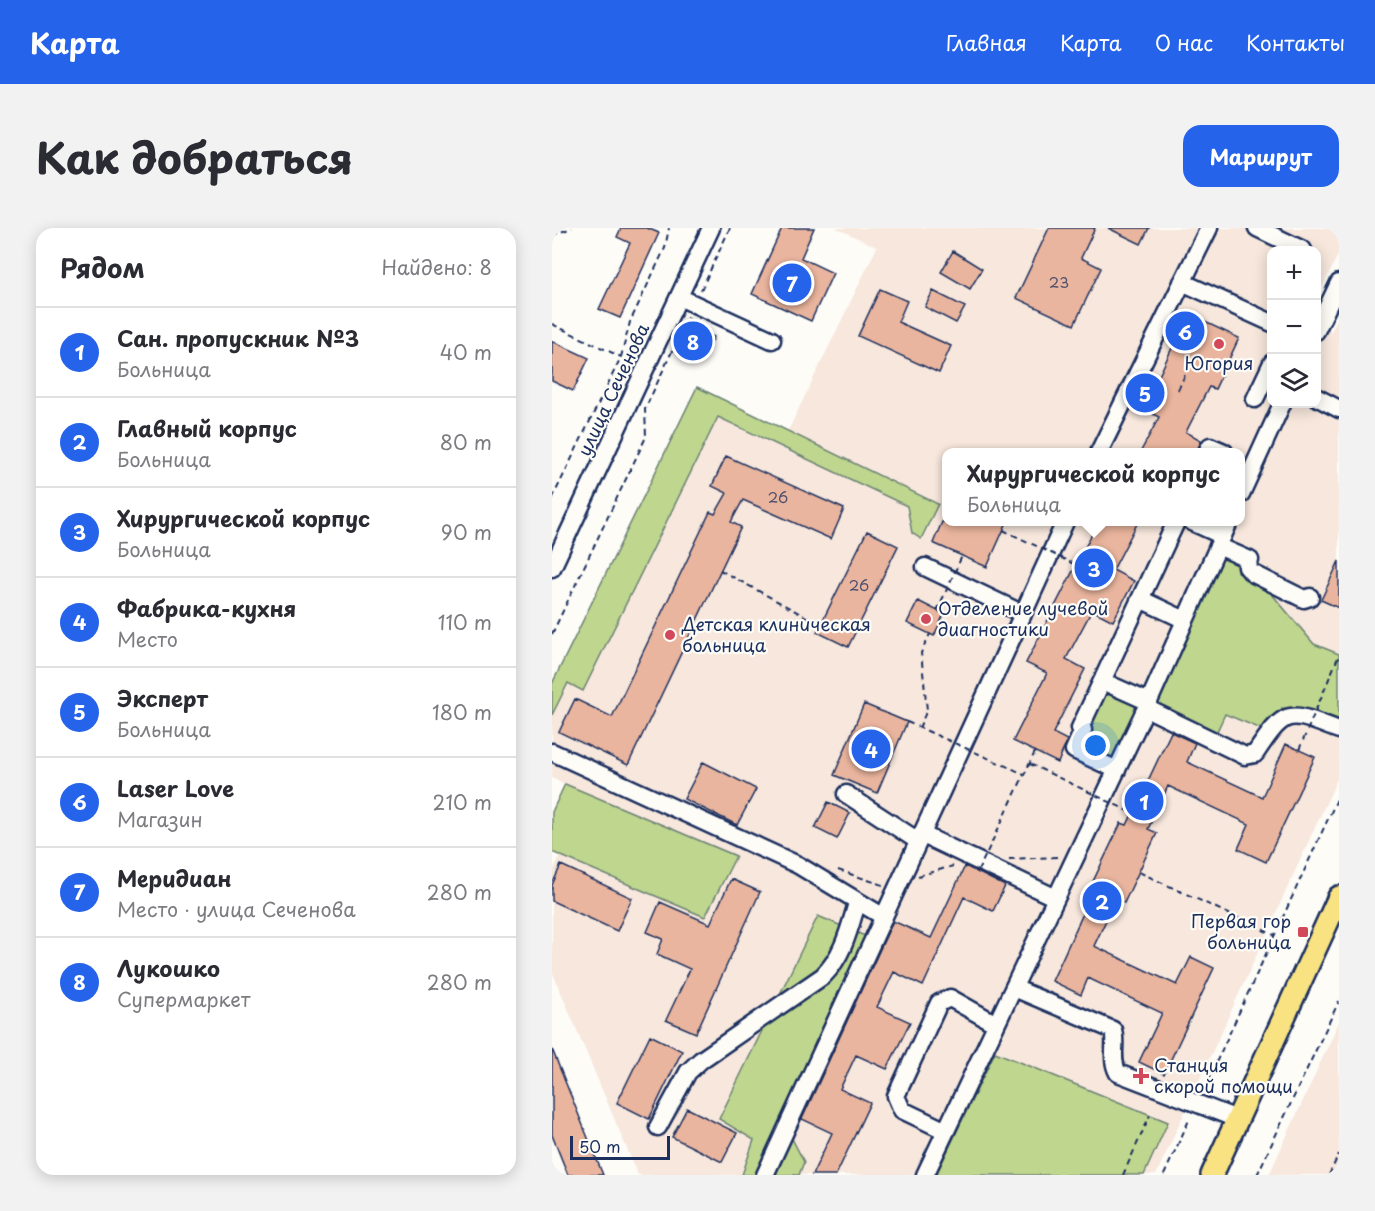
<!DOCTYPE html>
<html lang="ru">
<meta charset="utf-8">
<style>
body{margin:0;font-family:"Playpen Sans",sans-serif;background:#f2f2f3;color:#2b2b33}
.controls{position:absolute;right:18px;top:18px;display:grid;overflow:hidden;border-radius:12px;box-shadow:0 3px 15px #0003}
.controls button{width:54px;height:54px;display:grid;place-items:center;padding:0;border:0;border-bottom:2px solid #e1e1e2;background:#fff;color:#2b2b33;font:30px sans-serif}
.scale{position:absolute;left:18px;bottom:15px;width:100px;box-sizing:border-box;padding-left:6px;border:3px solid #1b2f5e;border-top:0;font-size:16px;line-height:21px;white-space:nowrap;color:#1b2f5e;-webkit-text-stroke:4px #fdfcf7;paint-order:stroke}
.you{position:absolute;left:544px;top:518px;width:21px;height:21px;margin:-15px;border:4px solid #fff;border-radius:50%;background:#1a73e8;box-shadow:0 0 0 9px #1a73e833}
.badge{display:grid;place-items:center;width:39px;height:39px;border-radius:50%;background:#2563eb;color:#fff;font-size:20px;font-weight:700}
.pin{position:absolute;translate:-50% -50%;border:3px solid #fff;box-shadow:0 2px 6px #0006}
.popup{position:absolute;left:390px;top:220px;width:303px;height:78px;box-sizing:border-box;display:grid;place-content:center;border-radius:12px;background:#fff;filter:drop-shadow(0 2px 4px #0005);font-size:20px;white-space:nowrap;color:#7c7c81}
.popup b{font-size:22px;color:#2b2b33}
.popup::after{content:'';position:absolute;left:50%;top:100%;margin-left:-12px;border:12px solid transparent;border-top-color:#fff}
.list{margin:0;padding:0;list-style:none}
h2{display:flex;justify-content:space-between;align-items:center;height:78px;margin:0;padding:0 24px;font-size:26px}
h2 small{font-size:20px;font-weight:400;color:#7c7c81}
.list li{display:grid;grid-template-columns:39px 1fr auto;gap:18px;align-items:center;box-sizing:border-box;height:90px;padding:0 24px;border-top:2px solid #e1e1e2}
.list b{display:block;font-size:22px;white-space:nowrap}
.list p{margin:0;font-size:20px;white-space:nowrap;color:#7c7c81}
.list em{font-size:20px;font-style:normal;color:#7c7c81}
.icon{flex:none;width:33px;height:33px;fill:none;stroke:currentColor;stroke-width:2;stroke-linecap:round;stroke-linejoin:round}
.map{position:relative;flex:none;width:787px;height:947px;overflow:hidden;border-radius:18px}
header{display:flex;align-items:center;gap:36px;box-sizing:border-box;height:84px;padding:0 30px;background:#2563eb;color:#fff}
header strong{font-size:28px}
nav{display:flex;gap:33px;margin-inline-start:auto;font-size:21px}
.intro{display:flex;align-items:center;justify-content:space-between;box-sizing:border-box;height:144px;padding:0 36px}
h1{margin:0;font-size:42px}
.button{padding:15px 27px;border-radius:18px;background:#2563eb;color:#fff;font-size:21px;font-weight:700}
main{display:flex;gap:36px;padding:0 36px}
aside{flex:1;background:#fff;border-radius:18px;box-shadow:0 3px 15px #0003}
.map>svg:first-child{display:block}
.built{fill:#f7e7dc;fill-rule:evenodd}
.green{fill:#bed68d;stroke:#6c8276;stroke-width:1.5}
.building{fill:#eab59e;stroke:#1b2f5e;stroke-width:1.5}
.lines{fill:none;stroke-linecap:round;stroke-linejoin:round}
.minor-casing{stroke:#1b2f5e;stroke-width:21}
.major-casing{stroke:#1b2f5e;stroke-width:26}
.path{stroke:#1b2f5e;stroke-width:2;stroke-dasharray:6 4.5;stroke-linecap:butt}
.minor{stroke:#fdfcf7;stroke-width:16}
.major{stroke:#f8e281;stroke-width:21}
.path-bridge{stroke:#1b2f5e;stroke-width:2;stroke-dasharray:6 4.5;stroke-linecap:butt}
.poi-dot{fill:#d1495b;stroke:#fdfcf7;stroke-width:2}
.labels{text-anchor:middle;stroke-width:4.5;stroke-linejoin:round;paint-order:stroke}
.number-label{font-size:15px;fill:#4f506e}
.poi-label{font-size:18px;fill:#1b2f5e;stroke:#fdfcf7;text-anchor:start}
.street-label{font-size:18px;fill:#1b2f5e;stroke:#fdfcf7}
</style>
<header>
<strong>Карта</strong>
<nav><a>Главная</a><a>Карта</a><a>О нас</a><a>Контакты</a></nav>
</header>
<div class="intro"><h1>Как добраться</h1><a class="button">Маршрут</a></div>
<main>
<aside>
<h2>Рядом<small>Найдено: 8</small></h2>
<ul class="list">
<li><span class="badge">1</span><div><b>Сан. пропускник №3</b><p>Больница</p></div><em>40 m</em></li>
<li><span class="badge">2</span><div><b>Главный корпус</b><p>Больница</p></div><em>80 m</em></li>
<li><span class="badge">3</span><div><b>Хирургической корпус</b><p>Больница</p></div><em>90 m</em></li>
<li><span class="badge">4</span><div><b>Фабрика-кухня</b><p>Место</p></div><em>110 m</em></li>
<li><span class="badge">5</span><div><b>Эксперт</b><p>Больница</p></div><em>180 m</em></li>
<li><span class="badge">6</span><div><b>Laser Love</b><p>Магазин</p></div><em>210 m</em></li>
<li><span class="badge">7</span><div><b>Меридиан</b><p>Место · улица Сеченова</p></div><em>280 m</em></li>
<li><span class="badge">8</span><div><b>Лукошко</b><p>Супермаркет</p></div><em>280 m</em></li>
</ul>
</aside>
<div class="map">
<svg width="787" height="947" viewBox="0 0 787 947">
<rect width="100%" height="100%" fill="#fdfcf7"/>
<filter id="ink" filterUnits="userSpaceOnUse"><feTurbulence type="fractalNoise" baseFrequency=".0167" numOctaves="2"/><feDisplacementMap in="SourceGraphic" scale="12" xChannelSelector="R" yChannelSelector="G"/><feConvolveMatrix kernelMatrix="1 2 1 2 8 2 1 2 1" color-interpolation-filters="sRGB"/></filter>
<g filter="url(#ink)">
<path class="built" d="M284,0H787V25L765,70L764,22H720V176H764L765,95L779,102L776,111L787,87V547L604,947H86L0,743V645L8,628L0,624V584L13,556L0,550V456L145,159L236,203L325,19ZM395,224H689V294H395Z
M787,794V947H717Z"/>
<path class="green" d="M145,159L386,276L369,311L360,305L355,278L166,189L31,463L16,455L0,487V456Z
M671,308L762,416L787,426V502L730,480L719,505L673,486L661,512L594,480L565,542L522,522L550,453L596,474Z
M13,556L184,628L153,689L0,624V584Z
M266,688L320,711L230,891L252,934L247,947H190L202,912L167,891Z
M443,824L616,894L592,947H384Z"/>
<path class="building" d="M69,0H95L107,5L68,90L47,81L78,15L65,9Z
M230,0H262L249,30L281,45L259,93L200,66Z
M497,0H543L529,30L549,40L522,97L464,70Z
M556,0H597L589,16Z
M401,23L430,41L418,61L389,44Z
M328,61L355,73L346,94L399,118L387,145L306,108Z
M381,63L413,79L404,95L373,79Z
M636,86L687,110L663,161L657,159L634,204L649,212L645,225H588L607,189L582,176L596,147L605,152Z
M145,100L162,109L149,134L131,124Z
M0,113L37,130L21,163L0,153Z
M174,228L292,281L279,311L191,272L179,294L189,299L76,537L7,504L23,471L60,489L158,284L163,286L175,265L160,258Z
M390,294H455L435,339L381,315Z
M546,294H586L561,342L582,353L561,393L540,382L514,431L533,441L501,505L515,512L506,535L461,513L495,445L474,435Z
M315,303L346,318L296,419L265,404Z
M787,333V380L769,372Z
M366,373L392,386L382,408L355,395Z
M312,476L355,494L325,565L282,547Z
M619,504L643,515L635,534L710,569L734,516L763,529L714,634L686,621L697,596L616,558L604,584L596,601L605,605L572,675L564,671L542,718L625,757L639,729L662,740L612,846L587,834L610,785L536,750L529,767L500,753L540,666L536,664L569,595L575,597Z
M151,534L204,561L185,597L132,571Z
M276,574L298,585L285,611L263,600Z
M9,637L80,670L65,703L0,673V657Z
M413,638L453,658L441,683L412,669L371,758L342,744L325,779L358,794L335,841L304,827L288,861L318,875L284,947H260L280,905L250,891L340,695L341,693L379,710Z
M179,651L208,664L144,805L114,792L138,741L105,726L111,711L95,704L108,674L158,696Z
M98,807L130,823L97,891L65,875Z
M0,821L51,947H16L0,907Z
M135,880L185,905L170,934L120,909Z"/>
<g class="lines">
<defs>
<path id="minor" d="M705,0L751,22
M630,54L720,95
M127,69L220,112
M764,103L787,55
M764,169L787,181
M703,171L720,135
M547,224L657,0
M655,224L658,218L672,224
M689,266L730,176
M640,294L671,308
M677,294L594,480L693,528L703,526C735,478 736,483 787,502
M666,318L698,332L695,339L700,345L752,371L758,369
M373,339L471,386L513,294
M0,340L159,0
M588,371L633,392
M550,453L624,294
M0,524L246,637L332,689
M565,542L522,522L531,502L528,500L550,453L597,474
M294,566L366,613
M369,606L504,670
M462,760L561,802C565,816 558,831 566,845L685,891
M106,899L136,844L149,832L271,748C291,728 297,702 305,675
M394,903L350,882L344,868L387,775L398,770L444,796
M213,947L471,386
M373,947L594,480"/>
<path id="major" d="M660,947L787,669"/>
</defs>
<use href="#minor" class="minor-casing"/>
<use href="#major" class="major-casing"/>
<path class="path" d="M0,7L20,0
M149,62L178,0
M0,96L69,129
M626,162L633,147
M0,271L69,129L78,94L113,20L117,0
M168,342L269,397
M0,406L94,209L93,181L136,89
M367,500L375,482L369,425L378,406
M457,631L508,629
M286,642L331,657
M587,644L722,707
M366,648L401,638
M651,863L787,567
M571,947L598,887
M612,947L638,890
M705,947L787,773
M777,947L787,926"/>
<use href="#minor" class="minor"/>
<use href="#major" class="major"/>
<path class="path-bridge" d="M451,302L524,337
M385,383L410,328
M355,494L472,546
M747,522L787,427
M478,536L581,585
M426,643L483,524"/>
</g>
</g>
<g class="poi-dot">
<circle cx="667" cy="116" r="6"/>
<circle cx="374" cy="391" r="6"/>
<circle cx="118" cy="407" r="6"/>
<rect x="745" y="698" width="12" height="12" rx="3"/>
<path d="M586 839h6v6h6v6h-6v6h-6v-6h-6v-6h6z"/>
</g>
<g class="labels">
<g class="number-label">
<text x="507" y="60">23</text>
<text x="226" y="275">26</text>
<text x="307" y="363">26</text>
</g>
<g class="poi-label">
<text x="667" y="142" text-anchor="middle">Югория</text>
<text x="386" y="387">Отделение лучевой<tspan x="386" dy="21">диагностики</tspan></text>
<text x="130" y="403">Детская клиническая<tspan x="130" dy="21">больница</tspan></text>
<text x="739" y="700" text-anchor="end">Первая гор<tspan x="739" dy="21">больница</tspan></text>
<text x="602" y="844">Станция<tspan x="602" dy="21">скорой помощи</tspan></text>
</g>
<g class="street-label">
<text transform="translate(62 162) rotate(-65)" y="6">улица Сеченова</text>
</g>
</g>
</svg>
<div class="controls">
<button>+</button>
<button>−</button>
<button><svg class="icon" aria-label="layers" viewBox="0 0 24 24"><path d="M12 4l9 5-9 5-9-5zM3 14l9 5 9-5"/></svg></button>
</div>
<div class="scale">50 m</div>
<div class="you"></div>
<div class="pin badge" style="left:592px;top:573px">1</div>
<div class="pin badge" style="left:550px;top:673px">2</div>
<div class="pin badge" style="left:542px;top:340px">3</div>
<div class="popup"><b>Хирургической корпус</b>Больница</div>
<div class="pin badge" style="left:319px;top:521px">4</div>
<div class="pin badge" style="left:593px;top:165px">5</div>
<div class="pin badge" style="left:633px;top:103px">6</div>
<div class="pin badge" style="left:240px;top:55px">7</div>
<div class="pin badge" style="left:141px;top:113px">8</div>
</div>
</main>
